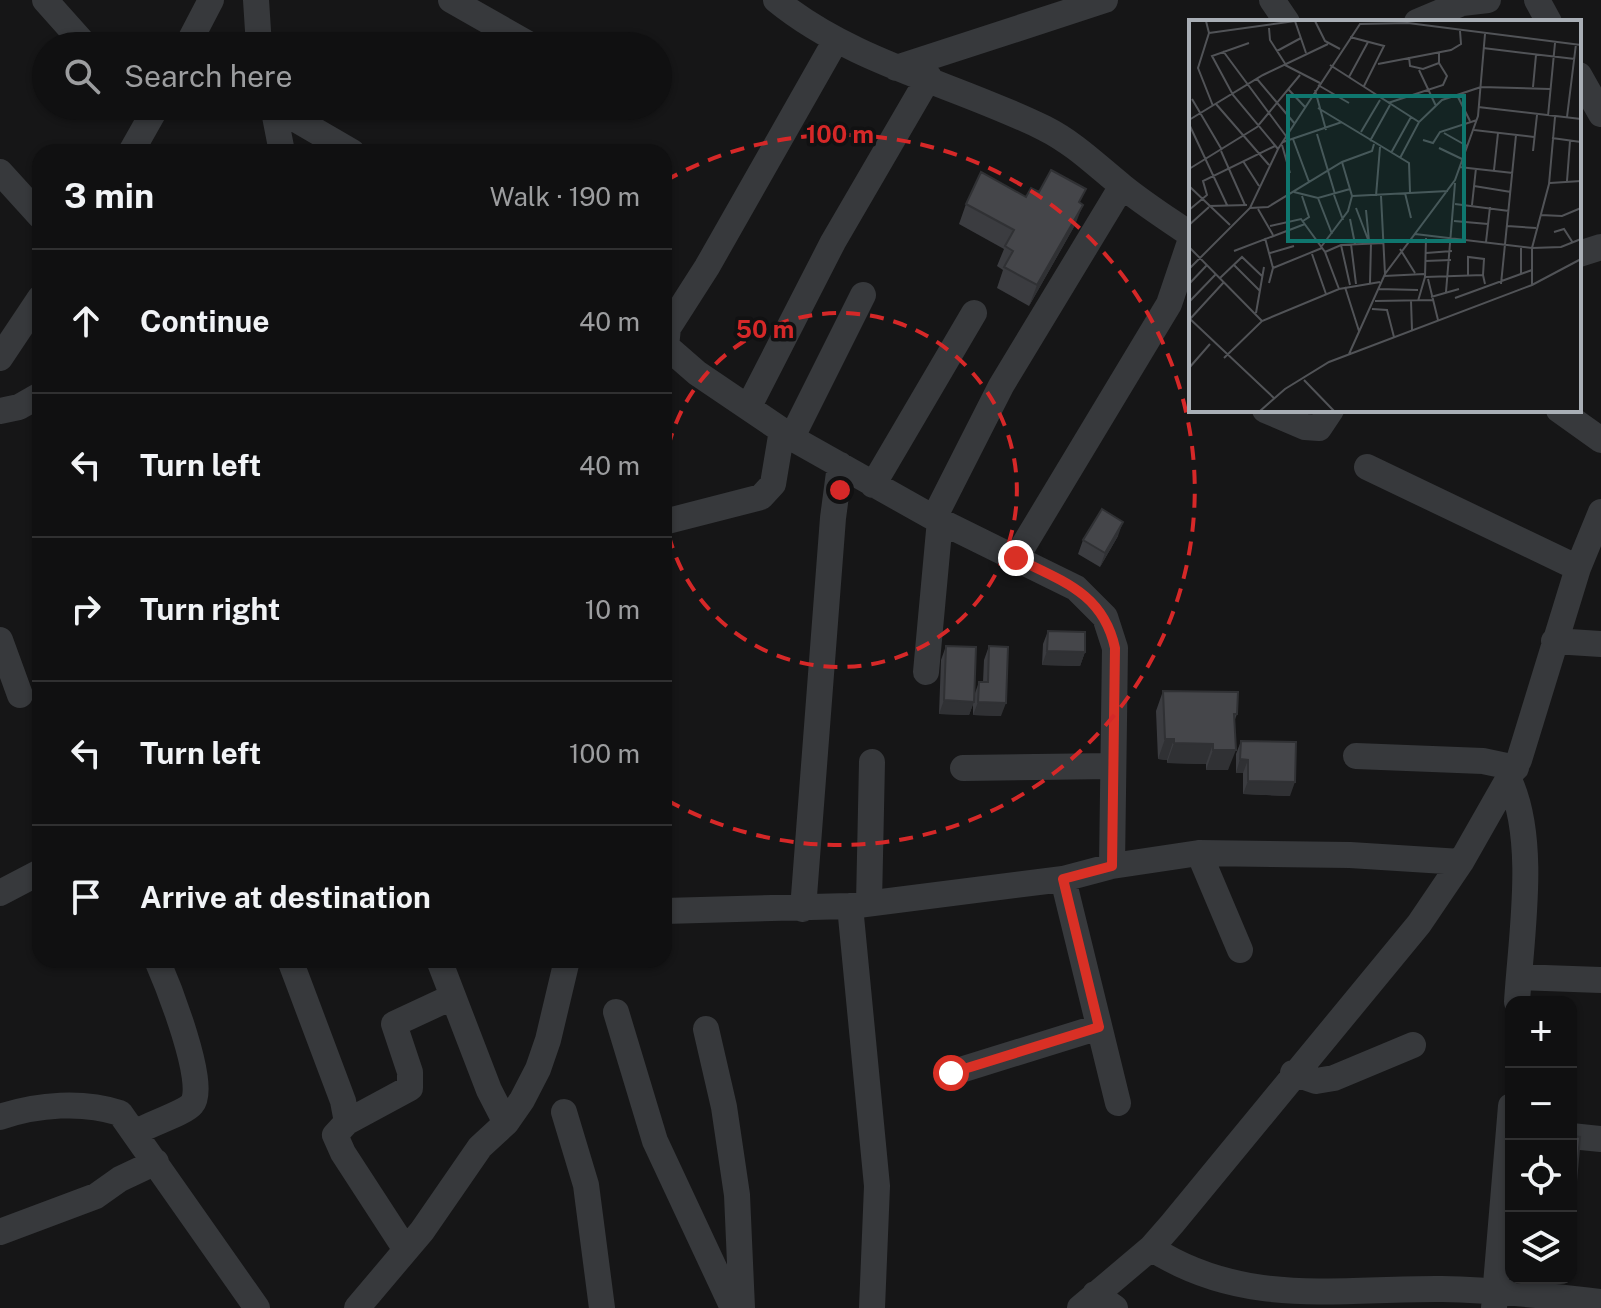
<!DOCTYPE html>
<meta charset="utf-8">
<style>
body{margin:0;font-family:"Public Sans",sans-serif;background:#1e1e1f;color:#f1f3f6}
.controls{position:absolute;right:24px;bottom:24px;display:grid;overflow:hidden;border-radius:16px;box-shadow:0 2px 6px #0004}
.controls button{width:72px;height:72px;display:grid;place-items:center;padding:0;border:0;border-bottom:2px solid #303031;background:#101011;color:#f1f3f6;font:40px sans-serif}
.stop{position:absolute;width:24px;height:24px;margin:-18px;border:6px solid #d93025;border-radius:50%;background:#fff}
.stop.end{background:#d93025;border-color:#fff;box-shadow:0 2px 8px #0008}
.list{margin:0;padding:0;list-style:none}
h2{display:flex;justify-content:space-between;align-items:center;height:104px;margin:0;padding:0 32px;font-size:34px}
h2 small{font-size:26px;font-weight:400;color:#9c9d9f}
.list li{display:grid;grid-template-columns:52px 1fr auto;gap:24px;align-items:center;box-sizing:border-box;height:144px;padding:0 32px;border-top:2px solid #303031}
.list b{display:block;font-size:30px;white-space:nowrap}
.list em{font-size:26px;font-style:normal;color:#9c9d9f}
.icon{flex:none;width:44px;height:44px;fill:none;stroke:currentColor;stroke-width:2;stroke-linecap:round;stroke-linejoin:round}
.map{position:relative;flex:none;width:1601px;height:1308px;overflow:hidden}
.search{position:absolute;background:#101011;box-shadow:0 2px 6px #0004;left:32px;top:32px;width:640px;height:88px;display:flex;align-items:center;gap:20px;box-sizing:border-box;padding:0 28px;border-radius:44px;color:#9c9d9f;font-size:30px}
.panel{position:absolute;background:#101011;box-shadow:0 2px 6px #0004;left:32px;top:144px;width:640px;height:824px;border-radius:24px}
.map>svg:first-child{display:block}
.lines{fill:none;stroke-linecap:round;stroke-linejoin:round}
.street{stroke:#37393c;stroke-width:26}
.wall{fill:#3b3c40}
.shaded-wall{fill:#303134}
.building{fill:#45464a;stroke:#303134;stroke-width:2}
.route{stroke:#d93025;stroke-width:10}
.ring{fill:none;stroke:#d62828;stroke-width:4;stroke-dasharray:14 10}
.inset-road{fill:none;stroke:#515357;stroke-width:2}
.view{fill:#0f766e;fill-opacity:0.15;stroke:#0f766e;stroke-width:4}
.inset-edge{fill:none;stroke:#a9afb6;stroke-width:4}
.centre{fill:#d62828;stroke:#111112;stroke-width:4}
.ring-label{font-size:24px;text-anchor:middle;font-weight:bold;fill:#d62828;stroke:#111112;stroke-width:7;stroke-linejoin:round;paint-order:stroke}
</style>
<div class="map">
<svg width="1601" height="1308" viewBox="0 0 1601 1308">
<rect width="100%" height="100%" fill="#161617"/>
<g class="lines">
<path class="street" d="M45,0L86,46
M256,0L259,46
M451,0L532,46
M776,0C853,63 955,84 1044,128C1074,143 1096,165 1122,186C1144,204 1168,219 1191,235
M1272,0L1287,22
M1537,0L1549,22
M1417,22L1462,3L1488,0
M836,40L707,267L668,328L666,346L697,373L799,442L934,518L1076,588L1105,617L1115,648L1112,866
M187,46L211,0
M896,68L1105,0
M1579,75L1601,114
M273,106L352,152
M273,106L282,152
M131,152L157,106
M0,172L40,216
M1579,254L1601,247
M0,358L40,298
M749,406L833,242L929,77
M1265,410L1305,427L1319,428L1331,410
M1559,410L1601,440
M0,411L19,407L40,395
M792,437L863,295
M1367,467L1578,568
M873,485L974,313
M934,518L1001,386L1122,186
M664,522L761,497L773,484L782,430
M1016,558L1169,304L1191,239
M0,640L20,695
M1554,641L1601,644
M926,672L940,520
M1356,756L1483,761L1516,768
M963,768L1112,766
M1510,782C1537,842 1521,936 1517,1002
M1199,853L1240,950
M1063,879L1118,1103
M0,893L40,872
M869,903L872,762
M850,906L877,1186L872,1308
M803,909L833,518L840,465
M664,911L850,906L1063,879L1112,866L1199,853L1350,855L1461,862
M290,960L343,1101L347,1122L335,1135L343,1153L406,1250
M439,960L489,1090L506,1123
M1519,977L1601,980
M616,1012L655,1141L733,1308
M706,1029L724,1107L737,1195L742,1308
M951,1073L1099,1027
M1293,1073L1316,1081L1334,1078L1413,1045
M564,1112L586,1185L602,1308
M0,1117C38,1104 83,1101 120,1113L257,1308
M347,1122L410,1088V1072L394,1024L452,997
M137,1132C149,1124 185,1113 192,1104C208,1085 167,983 157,960
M1571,1136L1601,1139
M0,1232L96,1196L120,1179L156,1162
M1151,1248C1244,1308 1338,1288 1442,1289C1495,1290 1548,1296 1601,1302
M1095,1294L1115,1308
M357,1308L422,1231L480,1147L506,1123L522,1100L538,1069L548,1040L567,960
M1080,1308L1151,1248L1172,1224L1419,924L1461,862L1519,760L1578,568L1601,512
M1494,1308L1511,1106"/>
</g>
<path class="wall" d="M1039,192L1081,203L1075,225L1029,306L997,288L1003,270L997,266L1004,249L959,224L966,204L1026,197Z
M1118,536L1100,567L1078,554L1083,540Z
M1048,631L1085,652L1080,666L1042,665L1043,644Z
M946,646L975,693L979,682H983L984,660L989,646L1001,716L973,715V704L969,715L939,714L941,660Z
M1163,691L1237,714L1234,722L1228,770H1206V764L1167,763V760L1158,759L1156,711Z
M1241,741L1290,796L1243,794V773H1236V754Z"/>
<path class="shaded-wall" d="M1083,205L1075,225L1029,306L1037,285Z
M1123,522L1118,536L1100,567L1105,553Z
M1047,651L1085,652L1080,666L1042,665Z
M944,700L974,702L969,715L939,714Z
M978,702L1006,703L1001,716L973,715Z
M1165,739H1174L1167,760L1158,759Z
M1174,743L1213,744L1206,764L1167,763Z
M1213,750H1236L1228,770H1206Z
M1240,759L1248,760L1243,773H1236Z
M1248,781L1295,782L1290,796L1243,794Z"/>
<path class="building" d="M1051,170L1086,189L1079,202L1083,205L1037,285L1004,267L1013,251L1005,246L1014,230L966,204L981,172L1026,197L1031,188L1039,192Z
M1102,509L1123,522L1105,553L1083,540Z
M1048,631L1085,632V652L1047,651Z
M946,646L976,647L974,702L944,700Z
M989,646L1008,647L1006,703L978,702L979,682H988Z
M1163,691L1238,692L1237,714H1234L1236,750H1213V744L1174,743V739H1165Z
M1241,741L1296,742L1295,782L1248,781V760L1240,759Z
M1571,1136L1580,1137L1575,1193L1571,1192Z"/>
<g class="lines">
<path class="route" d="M951,1073L1099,1027L1063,879L1112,866L1115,648C1103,593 1062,581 1016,558"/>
</g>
<g class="ring">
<path d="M664 470A177 177 0 1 1 664 510"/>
<path d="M665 181A355 355 0 1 1 665 799"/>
</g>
<g transform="translate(1189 20)">
<rect width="392" height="392" fill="#161617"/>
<path class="inset-road" d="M17,1L20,13L9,48L24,86M126,1L136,21L151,29M80,8L81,20L97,45M20,13L106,1L117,33M161,17L195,26L175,66M60,23L23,36L44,75L89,129M294,28L386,39M34,31L97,116M88,31L112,18M220,37L221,46L234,49L250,43V33M189,44L262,30L272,24L271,11M96,45L131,63M141,45L230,102M230,50L247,86M160,57L179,22M68,59L106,104M129,65L160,83M292,67L361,69M344,67L347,35M99,69L116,87M126,70L137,110M268,75L281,101M3,79L33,130M199,83L254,65L258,56L250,43M27,84L80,145M289,87L392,99M129,88L220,143L221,172M359,96L366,23M378,97L387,24M0,100L74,55L139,24M0,104L38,185M285,110L345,117M172,112L191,80M255,113L278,126M128,114L146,174M363,118L392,122M104,119L120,162M234,120L244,123L251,112L288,100M181,121L201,85M94,122L153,102M93,125L101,153M250,128L273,139M32,131L56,185M344,131L348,95M202,133L222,97M211,138L230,102L253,80L292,67M54,141L70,166M270,147L324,153M0,149L68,107L111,55M305,150L309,113M378,161L381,121M361,163L392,161M0,166L41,205M285,166L322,172M105,172L129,178L161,169M216,173L222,198M145,175L154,200M113,176L120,197L114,201M163,176L259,171M187,176L191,127M192,176L196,254M129,178L143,214M266,184L320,191M283,185L287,148M20,186L58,185M61,188L79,187L153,142L183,131L185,124M167,188L180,222M69,189L84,215M0,190L18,175L14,161L86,126M177,190L180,221M351,195L373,196L392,188M161,199L166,224M265,201L299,204M0,205L20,187M81,206L112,199L136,232L150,269M318,206L347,208M365,212L375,209L384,223M226,214L343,228L372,227L392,219M76,218L84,248L80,263M297,222L301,187M162,224L167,264M152,225L161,265M0,227L73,301M132,227L159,191L163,176L153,142M211,229L226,253M45,231L116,204M136,232L152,225L195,223M81,233L105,226M237,233L263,231M123,234L137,274M236,241L262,240M45,245L71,271M84,248L133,228M0,249L61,188L89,129L171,4L219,3L392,25M332,254V227M195,256L235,254M279,256V237L295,239L294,255M236,257L294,255L296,264M31,258L53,237L74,257M239,259L249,300M181,263L182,223M0,264L18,245M312,264L327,115M343,265V228L360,164L366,97M156,267L170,311M189,269L229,270M257,272L266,163M242,277L270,269M266,278L343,250M186,281L244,280M222,281L223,310M229,281L236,257L237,218M0,282L27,254M183,289L198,290L205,317M67,293L75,247M0,298L86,379M1,299L35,262M160,334L196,254L266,160L289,96L296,14M35,338L73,301L150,269L191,262M0,348L21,324M115,360L145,391M71,391L96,369L140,342L343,265L392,239"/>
<path class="view" d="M99,76H275V221H99Z"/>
<rect width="392" height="392" class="inset-edge"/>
</g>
<circle cx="840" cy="490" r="12" class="centre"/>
<g class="ring-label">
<text x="840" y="143">100 m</text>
<text x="765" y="338">50 m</text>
</g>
</svg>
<div class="controls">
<button>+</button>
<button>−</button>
<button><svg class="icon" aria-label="locate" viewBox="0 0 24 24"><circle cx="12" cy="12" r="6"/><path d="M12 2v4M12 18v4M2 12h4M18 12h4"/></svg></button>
<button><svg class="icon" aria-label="layers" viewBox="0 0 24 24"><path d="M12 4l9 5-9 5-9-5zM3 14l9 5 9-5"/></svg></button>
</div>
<div class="stop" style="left:951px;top:1073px"></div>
<div class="stop end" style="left:1016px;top:558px"></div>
<div class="search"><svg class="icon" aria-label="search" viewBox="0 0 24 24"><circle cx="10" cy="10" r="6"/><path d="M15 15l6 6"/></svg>Search here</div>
<section class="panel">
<h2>3 min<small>Walk · 190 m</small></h2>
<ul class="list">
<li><svg class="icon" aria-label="ahead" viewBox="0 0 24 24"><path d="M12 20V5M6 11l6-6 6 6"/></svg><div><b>Continue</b></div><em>40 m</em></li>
<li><svg class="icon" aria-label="left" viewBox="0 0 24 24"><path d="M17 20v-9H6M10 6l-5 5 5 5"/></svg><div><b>Turn left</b></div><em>40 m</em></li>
<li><svg class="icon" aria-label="right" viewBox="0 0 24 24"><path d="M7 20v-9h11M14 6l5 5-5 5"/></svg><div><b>Turn right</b></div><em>10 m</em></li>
<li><svg class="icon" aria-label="left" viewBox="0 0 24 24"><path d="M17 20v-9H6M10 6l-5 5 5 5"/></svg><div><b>Turn left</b></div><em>100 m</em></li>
<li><svg class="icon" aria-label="arrive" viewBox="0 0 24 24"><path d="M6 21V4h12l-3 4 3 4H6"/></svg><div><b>Arrive at destination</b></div></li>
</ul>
</section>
</div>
